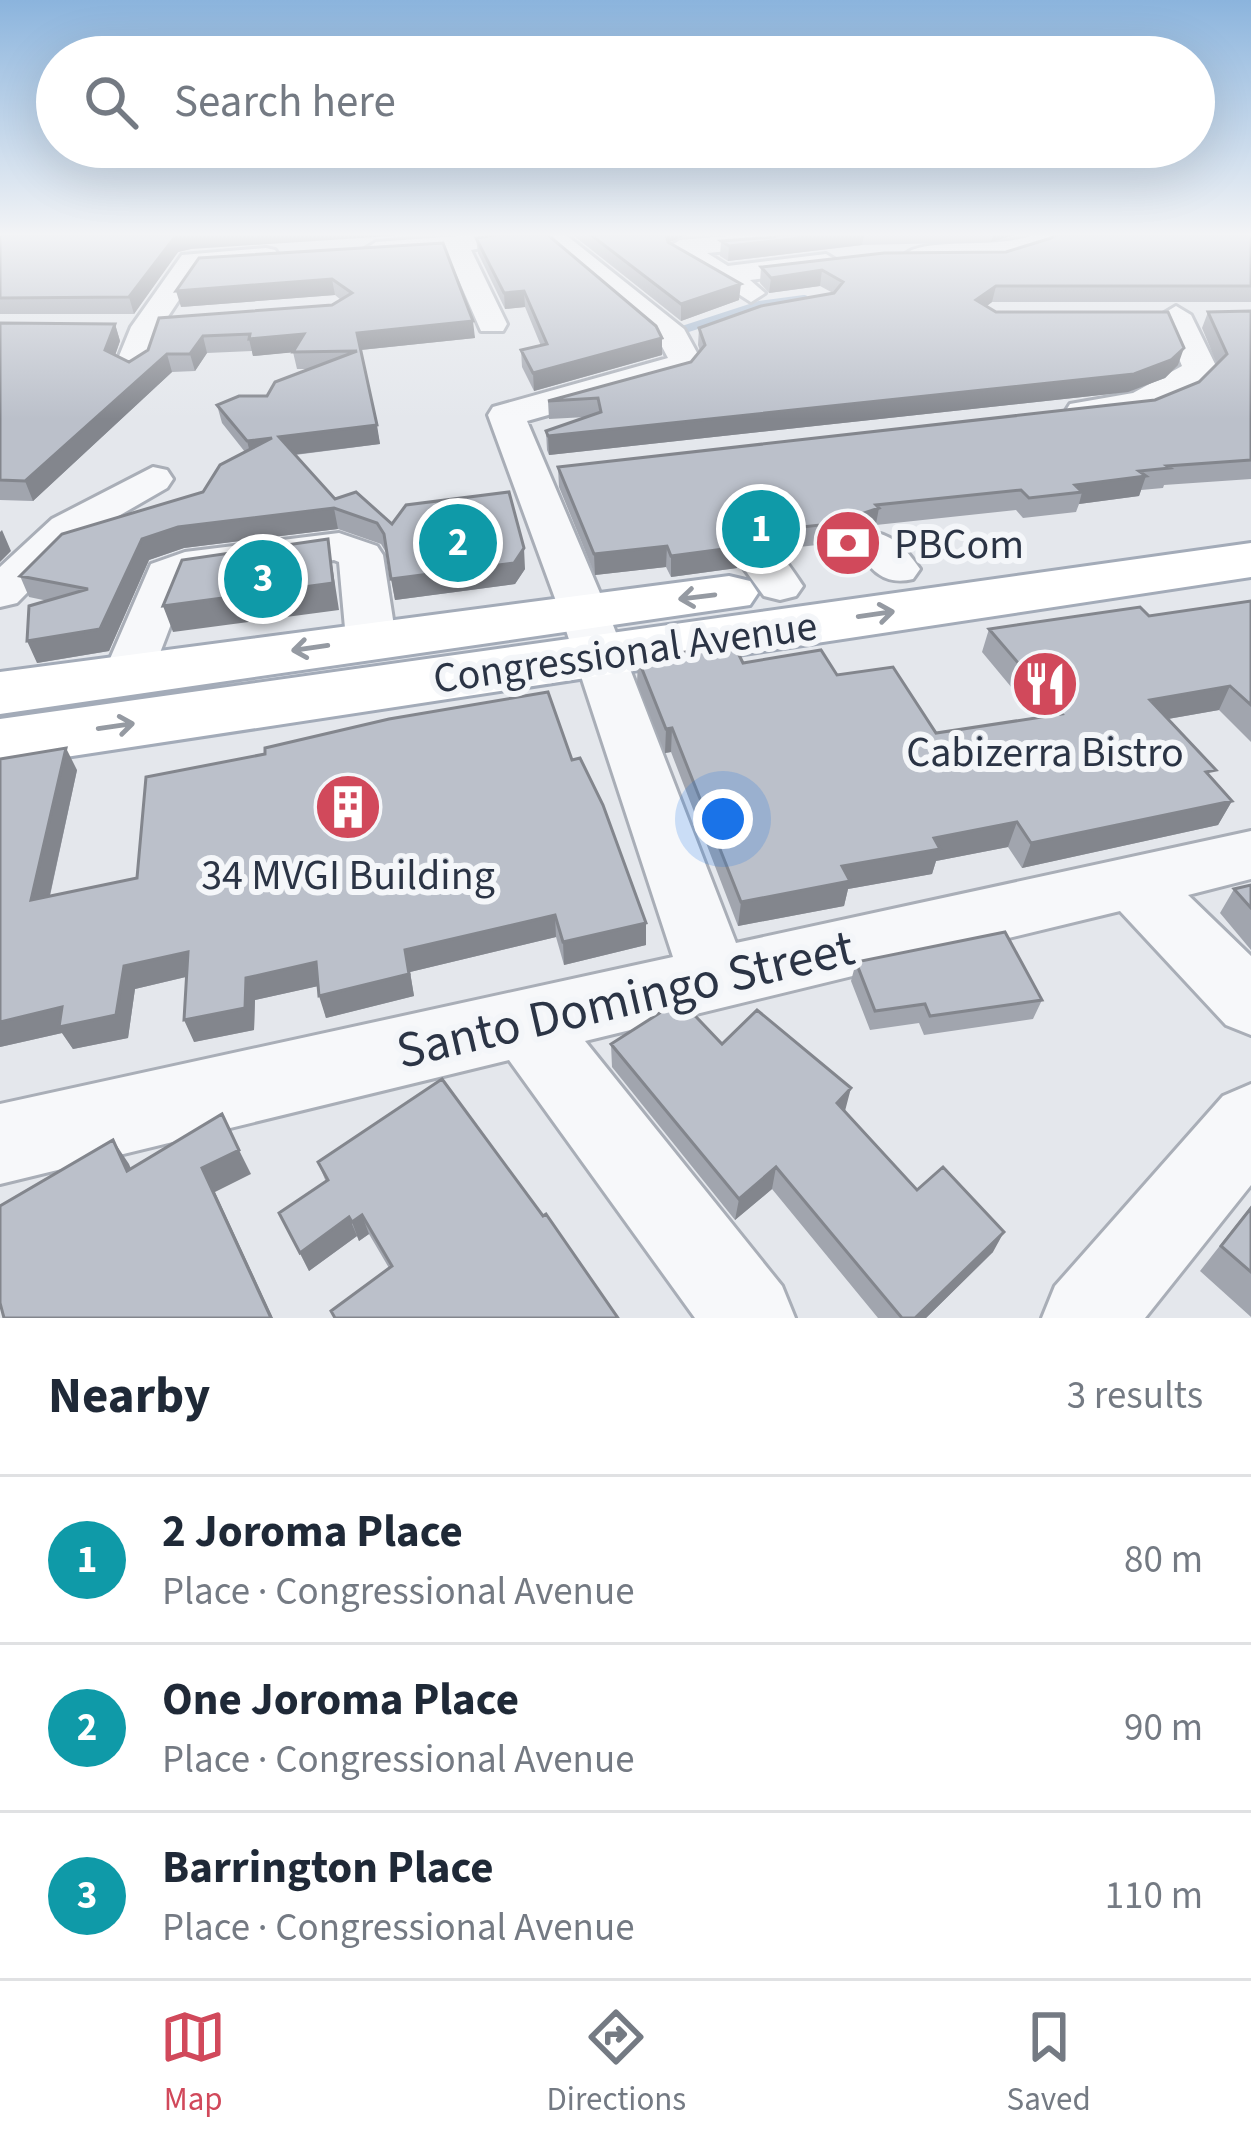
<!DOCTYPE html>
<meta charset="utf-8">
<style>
body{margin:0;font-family:"Source Sans 3",sans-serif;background:#f6f6f7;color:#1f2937}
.you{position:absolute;left:723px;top:819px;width:42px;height:42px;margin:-30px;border:9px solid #fff;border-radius:50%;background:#1a73e8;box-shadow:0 0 0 18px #1a73e833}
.badge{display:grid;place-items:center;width:78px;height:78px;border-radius:50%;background:#d1495b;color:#fff;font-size:39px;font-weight:700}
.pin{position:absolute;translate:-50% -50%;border:6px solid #fff;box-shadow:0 3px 12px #0006}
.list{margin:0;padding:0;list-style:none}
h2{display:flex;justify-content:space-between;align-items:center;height:156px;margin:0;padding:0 48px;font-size:51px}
h2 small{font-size:39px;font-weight:400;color:#747a83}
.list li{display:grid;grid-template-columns:78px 1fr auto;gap:36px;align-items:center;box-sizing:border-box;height:168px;padding:0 48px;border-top:3px solid #e0e1e3}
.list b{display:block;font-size:45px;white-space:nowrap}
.list p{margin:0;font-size:39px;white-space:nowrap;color:#747a83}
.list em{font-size:39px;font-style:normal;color:#747a83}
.icon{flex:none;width:66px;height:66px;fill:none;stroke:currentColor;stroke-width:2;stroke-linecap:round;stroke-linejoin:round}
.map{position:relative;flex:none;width:1251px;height:1318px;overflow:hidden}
.search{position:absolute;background:#fff;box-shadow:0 12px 48px #0002;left:36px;right:36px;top:36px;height:132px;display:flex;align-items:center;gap:30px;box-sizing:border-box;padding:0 42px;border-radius:66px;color:#747a83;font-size:45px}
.sheet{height:660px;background:#fff}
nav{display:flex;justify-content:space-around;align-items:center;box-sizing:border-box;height:168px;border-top:3px solid #e0e1e3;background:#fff;font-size:33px;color:#747a83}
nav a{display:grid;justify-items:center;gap:6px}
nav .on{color:#d1495b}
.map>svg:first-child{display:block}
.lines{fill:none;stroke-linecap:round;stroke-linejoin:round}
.stream{stroke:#9fb4cc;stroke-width:8}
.minor-casing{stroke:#a9aeb7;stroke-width:6}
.major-casing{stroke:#a3abb8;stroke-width:6}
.minor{fill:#f7f8fa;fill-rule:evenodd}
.major{fill:#fff;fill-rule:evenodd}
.wall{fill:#a1a5ae}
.shaded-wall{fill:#83868d}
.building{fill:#bbc0ca;stroke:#83868d;stroke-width:3}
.oneway{stroke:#959aa2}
.labels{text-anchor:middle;stroke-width:12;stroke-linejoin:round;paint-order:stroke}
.poi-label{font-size:42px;fill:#2b3445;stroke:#f4f6f9}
.street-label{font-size:42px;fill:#2b3445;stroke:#f4f6f9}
.near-street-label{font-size:51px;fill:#2b3445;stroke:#f4f6f9}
</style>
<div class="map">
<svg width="1251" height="1318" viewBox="0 0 1251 1318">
<rect width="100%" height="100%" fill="#e4e7ec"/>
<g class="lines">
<path class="stream" d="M673,333L759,305L804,299"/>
<defs>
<path id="minor" d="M471,235H525L521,240L471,250L507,324L503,331H481L447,253L376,258L363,250L376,242Z
M539,235H566L684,329L701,360L689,375L527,421L608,612L736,943L1251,831V879L1188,895L1251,956V1035L1226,1025L1120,911L585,1041L782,1286L795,1318H695L509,1060L0,1184V1104L673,957L560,612L488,415L493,407L668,358L659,341Z
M738,235H783L786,239L773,247L707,253L728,266L826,254L839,262L826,270L750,280L765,293L751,302L667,248L680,240Z
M1032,235H1063C1040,259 928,277 904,255C925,236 997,250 1032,235Z
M266,248L275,250L279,256L275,262L200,268L161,327L144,373H120L115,366L131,327L182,255Z
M1176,306L1191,315L1217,368C1189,406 1116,431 1070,420L1065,412L1070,404L1133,393L1182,366L1161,315Z
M153,467L167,470L173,479L167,488L82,537L17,603L0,607V567L52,519Z
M339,533L377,546L383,555L396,639L389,650L371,654L353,650L346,639L339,562L334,560L187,582L147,687L129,692L111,687L103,675L151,564L185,552Z
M877,533C897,538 908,552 920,569L913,579C883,586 871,570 855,546L861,537Z
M754,539C777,544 790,567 803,586L796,596L780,600L764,596L732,552L738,543Z
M1251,1084V1185L1145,1318H1042L1055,1286L1223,1096Z"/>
<path id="major" d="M1251,543V577L0,767V719Z
M729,576L750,581L758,593L750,605L0,714V672Z"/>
</defs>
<use href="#minor" class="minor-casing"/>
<use href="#major" class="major-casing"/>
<use href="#minor" class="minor"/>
<use href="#major" class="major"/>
</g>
<path class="wall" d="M0,235L191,249L178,252L134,314H0Z
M573,235H687L669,242L739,300L681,321Z
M778,235H1016L991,242L862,245L728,261L720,256L721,241L775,237Z
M1251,235V302H992L986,306L996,312L1178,365L1165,378L1128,392L549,455L547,450L546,431L586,417L549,419L548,401L691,362L700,351L698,345L699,328L833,293L820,286L769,293L760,283L761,267L1006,252L1051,238Z
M476,238L662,355L534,391L522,367L521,350L541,346L525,307L505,309L478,253Z
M443,243L475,338L361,350L380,444L295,455L335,499L392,524L525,569L515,584L395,600L387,554L381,544L338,529L184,548L149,560L109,651L37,663L48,601L29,597L20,576L203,492L245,452L222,423L217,405L267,396L309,369H297L293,352L253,356L252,351L207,353L195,371L172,372L33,501L0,500V323L115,324L120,341L115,355L129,362L148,350L332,305L341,300L335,295L181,307Z
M1251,311V479L1164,485L1163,488L1141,490L1139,496L1079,504L1076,512L1023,518L1016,510L876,525L875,529L857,535L852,549L822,553L817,545L781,549L753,535L736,540L739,547L737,568L671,577L666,567L595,575L559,487L558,467L1155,400L1199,382L1217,364L1202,328L1208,312Z
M1251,601V742L1219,710L1168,719L1212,779L1232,801L1218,825L1022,868L1008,847L936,861L932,874L848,889L844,906L738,926L671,752L665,753L637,683L638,659L743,663L837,675L936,733L1036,717L982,652L989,629L1149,616Z
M0,759L77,770L50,896L137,878L572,760L646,923V945L564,965L556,937L410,972L414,996L326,1018L318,986L255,1000L254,1030L194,1042L186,977L135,989L128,1038L73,1049L62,1033L0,1047Z
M1251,885V950L1220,913L1234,889Z
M856,962L1042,1000L1033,1019L924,1035L919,1023L870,1030L851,981Z
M611,1044H722L845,1111L917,1190L993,1252L926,1318H878L772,1189L735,1220L612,1067Z
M318,1162L618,1318L389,1268L369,1234L359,1241L357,1236L309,1271L279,1213L326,1182Z
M1251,1206V1317L1200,1271Z"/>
<path class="shaded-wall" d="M185,235H407L191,249L178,252L134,314L129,297L174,238Z
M665,235H687L665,244Z
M826,235H864L862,245L728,261L729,246Z
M993,235H1016L991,242Z
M822,270L820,286L769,293L771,278Z
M332,279L335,295L181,307L176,291Z
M741,284L739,300L681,321V304Z
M996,286L992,302L973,317L976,300Z
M524,291L525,307L505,309L504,293Z
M473,321L475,338L360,350L357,333Z
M115,324L120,341L111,367L105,350Z
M304,334L307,351L253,356L249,339Z
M203,336L207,353L195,371L190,354Z
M662,338V355L534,391L533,373Z
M1184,348L1178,365L1165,378L1128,392L549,455L548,436Z
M167,354L172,372L33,501L25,481Z
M377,425L380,444L283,456L279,437Z
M272,438L252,460L247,441Z
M1146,476L1139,496L1079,504L1082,492L1075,485Z
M334,508L338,529L184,548L149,560L109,651L37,663L27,641L142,539L178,527Z
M879,508L875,529L857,535L852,549L822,553L825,532L861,514Z
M755,514L753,535L737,539L729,549L739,547L737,568L671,577V556L730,529L739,518Z
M2,530L11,551L0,562V532Z
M328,539L339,610L173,632L163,606Z
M667,546L666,567L595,575L594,554Z
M524,548L525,569L515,584L395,600L391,579Z
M1230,686L1219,710L1139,724L1150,700Z
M672,728L671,752L665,753L666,729Z
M66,748L77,770L44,922L31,900Z
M1232,801L1218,825L1022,868L1031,843Z
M1017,822L1008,847L936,861L932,874L848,889L844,906L738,926L741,902L842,866L934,838Z
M555,915L556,937L410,972L414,996L326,1018L319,996L405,950Z
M646,923V945L564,965L563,942Z
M188,952L198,974L135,989L128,1038L73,1049L62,1033L0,1047V1022L62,1007L124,966Z
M316,962L323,985L255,1000L254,1030L194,1042L184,1020L246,978Z
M851,1088L845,1111L837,1103Z
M113,1140L129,1164L142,1195L127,1171Z
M239,1150L251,1174L215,1192L273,1318H271L202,1168Z
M776,1167L772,1189L735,1220L739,1199Z
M362,1215L369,1234L359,1241L352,1222Z
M349,1217L357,1236L309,1271L300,1253Z
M1004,1232L993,1252L926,1318H915Z"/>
<path class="building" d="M0,235H185L174,238L129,297L0,298Z
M496,235H548L656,326L662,338L533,373L521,350L547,344L524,291L504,293L476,238Z
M591,235H666L668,242L741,284L681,304Z
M778,235H826L729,246L721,241L775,237Z
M1056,235H1251V286H996L976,300L996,312H1168L1184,348L1171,360L1134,374L548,436L546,431L601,412L598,398L548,401L691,362L705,345L699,328L761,306L834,293L843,282L822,270L771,278L761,267L884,253L1006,252L1051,238Z
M443,243L473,321L357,333L377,425L279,437L335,499L356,492L392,524L406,505L509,492L524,548L514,563L391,579L384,534L377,523L334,508L178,527L142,539L100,629L27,641L29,606L88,589L20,576L62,534L203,492L220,465L272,438L247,441L217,405L239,396H267L275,382L357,351L293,352L304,334L249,339L250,334L203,336L190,354H167L25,481L0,480V323L115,324L105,350L129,362L148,350L159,318L332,305L352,293L332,279L176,291L199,258Z
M1251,311V460L1167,466L1170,468L1139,471L1146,476L1075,485L1082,492L1029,498L1021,490L876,505L879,508L861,514L855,528L825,532L820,525L783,529L755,514L739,518L730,529L739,547L671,556L667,546L594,554L558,467L1155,400L1199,382L1227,354L1208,312Z
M328,539L333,583L163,606L182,560Z
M1251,601V705L1230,686L1150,700L1216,770L1206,772L1232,801L1031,843L1017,822L934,838L940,849L842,866L850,881L741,902L672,728L666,729L638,659L734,645L743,663L821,650L837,675L893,667L936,733L1062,714L989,629L1140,607L1149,616Z
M548,692L572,760L580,758L603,805L646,923L563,942L555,915L405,950L409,974L319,996L316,962L246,978L245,1008L184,1020L188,952L124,966L116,1015L59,1027L62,1007L0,1022V759L66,748L31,900L137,878L146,777L265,754V748L389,719Z
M1251,885V908L1234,889Z
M1005,932L1042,1000L930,1016L925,1004L875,1011L856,962Z
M680,1000L722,1044L757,1010L851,1088L837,1103L917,1190L943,1167L1004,1232L915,1318H902L776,1167L739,1199L611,1044Z
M442,1079L543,1216L546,1214L618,1318H335L331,1311L392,1266L362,1215L352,1222L349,1217L300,1253L279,1213L328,1180L318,1162Z
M222,1114L239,1150L202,1168L271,1318H4L0,1303V1206L113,1140L127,1171Z
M1251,1208V1272L1221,1246Z"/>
<defs><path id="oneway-shaft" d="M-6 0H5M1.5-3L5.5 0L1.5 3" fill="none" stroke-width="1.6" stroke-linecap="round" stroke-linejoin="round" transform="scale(3)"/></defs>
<g class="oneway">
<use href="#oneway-shaft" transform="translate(697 597) rotate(173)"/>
<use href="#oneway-shaft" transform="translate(876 614) rotate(-8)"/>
<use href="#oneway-shaft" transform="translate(310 648) rotate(172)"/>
<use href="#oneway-shaft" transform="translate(116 726) rotate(-8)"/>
</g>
<linearGradient id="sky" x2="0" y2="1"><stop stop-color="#8bb4dd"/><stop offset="0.56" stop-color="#f3f4f6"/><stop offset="1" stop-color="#f3f4f6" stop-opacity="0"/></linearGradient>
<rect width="1251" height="419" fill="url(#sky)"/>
<defs>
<symbol id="bank-disc" viewBox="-11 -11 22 22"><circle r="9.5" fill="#d1495b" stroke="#f4f6f9"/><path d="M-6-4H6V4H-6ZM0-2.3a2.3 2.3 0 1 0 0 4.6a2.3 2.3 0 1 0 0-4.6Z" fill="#fff"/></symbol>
<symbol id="restaurant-disc" viewBox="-11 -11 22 22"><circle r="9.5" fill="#d1495b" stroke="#f4f6f9"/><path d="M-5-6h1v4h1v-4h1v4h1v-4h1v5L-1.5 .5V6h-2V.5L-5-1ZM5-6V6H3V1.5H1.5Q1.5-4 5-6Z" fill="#fff"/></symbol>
<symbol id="building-disc" viewBox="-11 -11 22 22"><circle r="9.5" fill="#d1495b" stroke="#f4f6f9"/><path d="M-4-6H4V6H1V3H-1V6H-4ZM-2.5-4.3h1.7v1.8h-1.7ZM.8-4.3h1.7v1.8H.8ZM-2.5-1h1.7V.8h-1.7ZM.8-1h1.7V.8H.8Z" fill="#fff"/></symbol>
</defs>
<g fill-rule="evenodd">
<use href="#bank-disc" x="810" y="505" width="76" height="76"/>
<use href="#restaurant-disc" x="1007" y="646" width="76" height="76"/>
<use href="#building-disc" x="310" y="769" width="76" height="76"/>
</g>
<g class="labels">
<g class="poi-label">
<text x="894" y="558" text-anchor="start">PBCom</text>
<text x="1045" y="766">Cabizerra Bistro</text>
<text x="348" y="889">34 MVGI Building</text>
</g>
<g class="street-label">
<text transform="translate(625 651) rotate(-8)" y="15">Congressional Avenue</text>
</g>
<g class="near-street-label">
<text transform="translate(625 998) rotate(-13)" y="18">Santo Domingo Street</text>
</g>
</g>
</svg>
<div class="you"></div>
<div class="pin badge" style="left:761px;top:529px;background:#0f9aa8">1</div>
<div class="pin badge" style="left:458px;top:543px;background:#0f9aa8">2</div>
<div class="pin badge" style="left:263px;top:579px;background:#0f9aa8">3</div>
<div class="search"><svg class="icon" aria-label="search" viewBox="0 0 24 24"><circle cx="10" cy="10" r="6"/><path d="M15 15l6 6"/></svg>Search here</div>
</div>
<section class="sheet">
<h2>Nearby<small>3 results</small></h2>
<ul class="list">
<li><span class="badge" style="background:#0f9aa8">1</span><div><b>2 Joroma Place</b><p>Place · Congressional Avenue</p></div><em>80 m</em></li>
<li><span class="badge" style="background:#0f9aa8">2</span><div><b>One Joroma Place</b><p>Place · Congressional Avenue</p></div><em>90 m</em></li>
<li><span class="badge" style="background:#0f9aa8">3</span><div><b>Barrington Place</b><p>Place · Congressional Avenue</p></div><em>110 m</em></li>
</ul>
</section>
<nav>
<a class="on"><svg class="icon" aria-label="map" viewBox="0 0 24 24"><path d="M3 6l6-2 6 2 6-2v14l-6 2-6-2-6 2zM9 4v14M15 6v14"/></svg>Map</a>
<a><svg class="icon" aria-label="directions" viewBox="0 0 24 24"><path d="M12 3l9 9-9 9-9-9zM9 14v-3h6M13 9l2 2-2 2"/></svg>Directions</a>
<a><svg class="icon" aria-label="saved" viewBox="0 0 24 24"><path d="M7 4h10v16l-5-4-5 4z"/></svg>Saved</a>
</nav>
